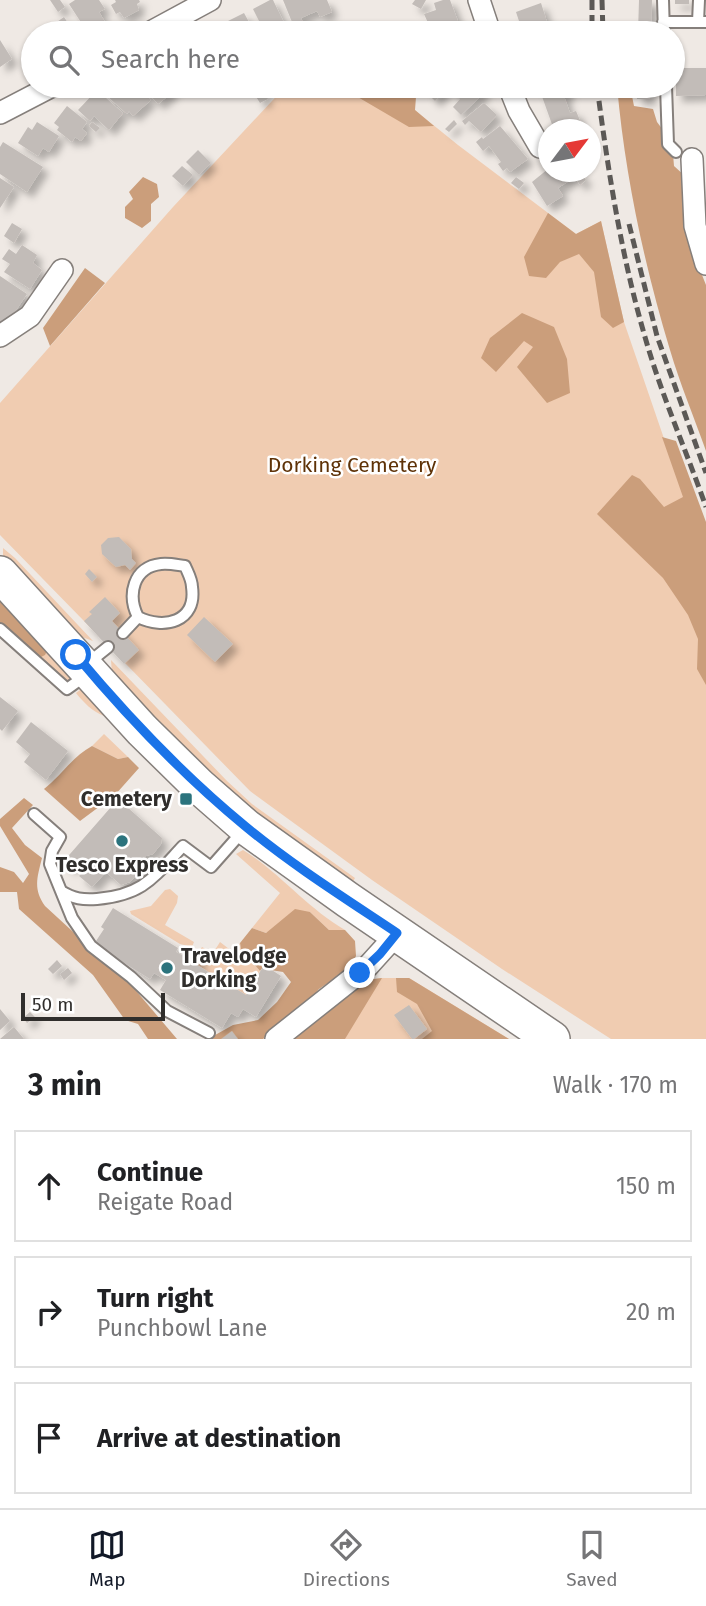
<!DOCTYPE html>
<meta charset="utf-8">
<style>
body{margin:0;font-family:"Fira Sans",sans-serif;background:#f2f2f2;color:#202124}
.compass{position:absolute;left:538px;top:119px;width:63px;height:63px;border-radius:50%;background:#fff;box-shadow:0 2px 5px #0004;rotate:58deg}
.scale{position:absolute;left:21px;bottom:18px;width:144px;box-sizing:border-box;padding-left:7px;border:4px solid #302e2c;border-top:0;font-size:19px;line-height:24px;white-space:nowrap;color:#302e2c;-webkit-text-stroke:5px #fff;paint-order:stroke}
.stop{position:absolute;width:21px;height:21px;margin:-16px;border:5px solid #1a73e8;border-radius:50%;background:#fff}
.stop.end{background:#1a73e8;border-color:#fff;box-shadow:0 2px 7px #0008}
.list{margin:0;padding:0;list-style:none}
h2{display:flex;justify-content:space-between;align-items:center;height:91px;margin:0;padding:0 28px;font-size:30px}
h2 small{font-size:23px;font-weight:400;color:#757577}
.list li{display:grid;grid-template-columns:46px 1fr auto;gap:21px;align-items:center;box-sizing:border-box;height:112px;margin:0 14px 14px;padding:0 14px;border:2px solid #e0e0e0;border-radius:0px}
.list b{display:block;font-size:26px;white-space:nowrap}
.list p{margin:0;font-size:23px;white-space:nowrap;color:#757577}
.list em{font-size:23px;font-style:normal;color:#757577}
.icon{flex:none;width:38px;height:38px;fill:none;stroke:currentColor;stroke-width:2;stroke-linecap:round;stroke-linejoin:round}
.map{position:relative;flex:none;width:706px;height:1039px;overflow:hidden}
.search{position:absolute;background:#fff;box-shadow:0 2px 5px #0004;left:21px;right:21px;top:21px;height:77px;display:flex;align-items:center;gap:18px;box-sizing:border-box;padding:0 24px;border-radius:38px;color:#757577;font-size:26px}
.sheet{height:469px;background:#fff}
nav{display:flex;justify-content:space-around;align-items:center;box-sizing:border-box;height:98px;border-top:2px solid #e0e0e0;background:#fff;font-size:19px;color:#757577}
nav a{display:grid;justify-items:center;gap:4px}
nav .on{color:#111827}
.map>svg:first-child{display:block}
.green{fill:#f0ccb1}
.forest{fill:#cb9e7b}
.building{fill:#c2bcb8;filter:url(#shadow)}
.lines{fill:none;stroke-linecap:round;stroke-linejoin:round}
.service-casing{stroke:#857f7b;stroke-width:14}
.minor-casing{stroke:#857f7b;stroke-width:24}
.primary-casing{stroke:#857f7b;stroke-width:38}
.service{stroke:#fff;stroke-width:10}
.minor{stroke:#fff;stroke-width:21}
.primary{stroke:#fff;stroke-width:35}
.rail{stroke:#5c5956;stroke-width:5;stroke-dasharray:10 5;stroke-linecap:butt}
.route{stroke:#1a73e8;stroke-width:9}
.poi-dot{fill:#2b737d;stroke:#fff;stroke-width:2.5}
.labels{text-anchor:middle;stroke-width:5;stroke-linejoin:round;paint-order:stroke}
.park-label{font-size:21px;fill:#5e3207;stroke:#fff}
.poi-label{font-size:21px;font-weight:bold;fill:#302e2c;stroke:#fff;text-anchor:end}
</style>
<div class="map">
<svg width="706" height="1039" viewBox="0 0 706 1039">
<defs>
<filter id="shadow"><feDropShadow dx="6" dy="6" stdDeviation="3.5" flood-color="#0004"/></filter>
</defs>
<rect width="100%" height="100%" fill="#efe9e4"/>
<path class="green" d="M286,86H385L458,145L576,234L601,221L624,322L706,561V1039H611L502,969L372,880L250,791L0,535V403L173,207Z
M3,548L15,558L93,641L79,636L3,557Z
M49,647L74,676L70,680L63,681L37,659Z
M111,660L227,781L252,804L355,878L351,885L262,820L207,773L112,674Z
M84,687L108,715L104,716C92,711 84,703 76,693Z
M104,734L128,757L118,759L92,746Z
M243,850C280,873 307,908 345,930H329L310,912L266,933L252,928L280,893L236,854Z
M170,889L178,896L177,903L165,925L194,942L192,947L180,944L131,914L130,911L151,906L165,890Z
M220,942L233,952L240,943L241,949L260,971L246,995L197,965V954L202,947L213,953Z
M382,978H409L509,1039H290L366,980Z"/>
<path class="forest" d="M339,86H411L416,97L415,110L434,126L409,127Z
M617,86H630L634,106L653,109L657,122L672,142L674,166L685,176L700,270L706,285V451C694,417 680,384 670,350C644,264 625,175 617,86Z
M143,177L157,184L159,197L151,204V221L142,228L125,218V207L133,199L129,192Z
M548,213L576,234L601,221L624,322L613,328L601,317L594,272L579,254L560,262L546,278L529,276L524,257Z
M85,268L105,283L50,346L43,328Z
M522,313L554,327L567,359L570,393L547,403L517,367L533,347L524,341L496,372L481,358L490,338Z
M662,437L676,441L706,522V685L697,669L698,639L688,615L663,578L597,514L632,475L640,479L664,507L683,497Z
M0,597L49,647L45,655L37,659L0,624Z
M92,746L118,759L128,757L139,768L115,795L80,821L44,789C62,775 72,757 92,746Z
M24,798L33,805L12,828L25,845L42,858C37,878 33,889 45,906L132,986L177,1039H148L138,1024L125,1020L93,975L19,909L17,892H0V867L14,872L23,883L29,874L0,826V819Z
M295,909L310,912L329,930H345L355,941L356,956L350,968L319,989L304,1007L263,1039H208L233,1025L258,1020L277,1002L291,982L283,972L271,970L264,966L260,971L241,949L240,943L252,928L266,933Z
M382,978L345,1039H290L366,980Z
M409,978L509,1039H422L432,1031L417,1004L397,992L396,978Z"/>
<path class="building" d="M50,0H60L65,7L58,12Z
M75,0H99L105,9L99,12L105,22L88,33L69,4Z
M115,0H139L140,2L137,4L139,10L124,18L120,12L116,14L111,5L116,2Z
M270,0H273L288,31L283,33H259L258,31L263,29L253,9Z
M283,0H327L332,12L320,17L317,11L301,18L303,23L294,27Z
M415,0H426L421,9L412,4Z
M443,0H450L459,24L445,29L446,33H423L435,27L433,24L429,25L424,14L436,10L434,3Z
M639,0H652L651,33H638Z
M675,0H689V4H675Z
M541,3L547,22L542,24L544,31L529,33L527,28L522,30L516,12Z
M244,13L255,33H223L221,28L226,25L224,23Z
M64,17L74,32L41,33Z
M0,40L12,59L0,67Z
M676,68H706V95L676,96Z
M116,86H137L151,100L133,116L129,111L127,114L106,95Z
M142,86H168L173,92L158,104Z
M433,86H442L446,90L435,101L428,94Z
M447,86H478L485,92L461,115L453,107L460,99Z
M546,86H566L569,95L564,96L570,113L576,111L581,123L570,127L571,130H554L539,88Z
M637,86H650V99H637Z
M97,90L123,113L109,130L94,116L90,121L78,110Z
M263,91L268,99L260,103L255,95Z
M484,103L497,115L481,132L469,121L465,125L462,121Z
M67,106L87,122L82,129L87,133L81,141L75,137L72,142L57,130L59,127L54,123Z
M454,120L457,124L449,132L445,129Z
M37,122L59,136L49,152L43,148L38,156L18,143L28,127L32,130Z
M92,122L100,128L96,132L89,126Z
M500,126L528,159L510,172L507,168L503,171L498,164L501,162L489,146L483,151L476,142L482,137L483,139Z
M3,142L43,167L27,192L0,174V147Z
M198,150L211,163L199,175L186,162Z
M182,166L193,175L183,186L172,176Z
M548,169V172H580L586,180L580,185L575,177L558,188L563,196L547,206L532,182Z
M516,177L524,183L519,189L511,183Z
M0,178L14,187L0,208Z
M12,223L22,229L14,243L4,236Z
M22,245L37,255L33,263L42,270L30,289L4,272L10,264L2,259L9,249L16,254Z
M0,276L27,294L4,328L0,325Z
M119,537L131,549L132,559L136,563L130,570L125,565L116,567L102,554L101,545L108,538Z
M89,569L97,577L92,582L85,574Z
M105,597L120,613L112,621L139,650L124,664L84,621L92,614L89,612Z
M204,617L233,644L215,662L187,635Z
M0,697L18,711L2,731L0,729Z
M31,722L68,751L46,780L24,762L30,754L16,742Z
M118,799L162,838L161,844L153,854L146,856L144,866L130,882L121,885L106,872L92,887L79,876L87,867L79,860L71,869L63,862Z
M113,908L178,948L176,952L182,955L187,948L202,957L197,965L246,995L264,965L281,976L256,1017L243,1009L238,1017L231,1013L222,1028L160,990L166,980L154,973L150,979L94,944L104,929L101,927Z
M57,960L62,966L53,974L48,969Z
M68,968L72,973L64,980L60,974Z
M409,1005L427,1029L414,1039H412L394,1015Z
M0,1009L10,1021L0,1030Z
M30,1012L35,1017L27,1023L23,1018Z
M14,1027L24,1039H0Z
M232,1031L238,1039H221Z"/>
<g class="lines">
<defs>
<path id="service" d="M663,0L664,33
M663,22H706
M698,22L699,0
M666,86L668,144L676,152
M0,629L67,689L85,676
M123,633L138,617C127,595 133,567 161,564C169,563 177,565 185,566C188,573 192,580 192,587C197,622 164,630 138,617
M87,664L108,647
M34,814L60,837L52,851L50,864L72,918L91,946L131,977L167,1011L209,1033
M61,891C74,899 83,900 97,899C143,895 153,878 183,846L211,867L242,832"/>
<path id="minor" d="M479,0L490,33
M149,33L210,0
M509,86L519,111L540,147
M0,113L52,86
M692,159L695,226L706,264
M0,336L30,316L62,270
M276,1039L368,966L397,934"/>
<path id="primary" d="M0,574L142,730L199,786L246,827L348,900L552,1039"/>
</defs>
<use href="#service" class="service-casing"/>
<use href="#minor" class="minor-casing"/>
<use href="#primary" class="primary-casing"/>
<use href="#service" class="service"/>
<use href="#minor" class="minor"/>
<use href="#primary" class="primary"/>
<path class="rail" d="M592,0V33
M602,0L603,33
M597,86C608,170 621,255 645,337C661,394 686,450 706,507
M629,224L657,336L706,473"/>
</g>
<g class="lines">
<path class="route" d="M76,655C127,716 183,775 245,826C292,865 346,899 397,933L380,954L360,973"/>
</g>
<g class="poi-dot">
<rect x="179" y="792" width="14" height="14" rx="3.5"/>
<circle cx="122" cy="841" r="7"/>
<circle cx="167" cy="968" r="7"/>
</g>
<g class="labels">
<g class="park-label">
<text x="352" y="472">Dorking Cemetery</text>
</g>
<g class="poi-label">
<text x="172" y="806">Cemetery</text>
<text x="122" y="872" text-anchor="middle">Tesco Express</text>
<text x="181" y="963" text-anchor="start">Travelodge<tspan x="181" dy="24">Dorking</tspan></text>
</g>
</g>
</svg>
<svg class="compass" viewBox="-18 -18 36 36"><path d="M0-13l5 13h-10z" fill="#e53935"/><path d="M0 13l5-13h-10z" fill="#757577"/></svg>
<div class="scale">50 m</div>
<div class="stop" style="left:76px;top:655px"></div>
<div class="stop end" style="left:360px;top:973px"></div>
<div class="search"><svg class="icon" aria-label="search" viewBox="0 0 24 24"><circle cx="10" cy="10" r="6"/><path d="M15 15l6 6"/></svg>Search here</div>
</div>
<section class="sheet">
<h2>3 min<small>Walk · 170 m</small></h2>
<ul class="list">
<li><svg class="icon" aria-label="ahead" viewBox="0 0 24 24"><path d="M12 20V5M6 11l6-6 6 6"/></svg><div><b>Continue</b><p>Reigate Road</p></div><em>150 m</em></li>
<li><svg class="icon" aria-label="right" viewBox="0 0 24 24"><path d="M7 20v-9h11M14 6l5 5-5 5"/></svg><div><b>Turn right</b><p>Punchbowl Lane</p></div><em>20 m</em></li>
<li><svg class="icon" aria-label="arrive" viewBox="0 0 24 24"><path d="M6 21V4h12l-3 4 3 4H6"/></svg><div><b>Arrive at destination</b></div></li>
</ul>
</section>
<nav>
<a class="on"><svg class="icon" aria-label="map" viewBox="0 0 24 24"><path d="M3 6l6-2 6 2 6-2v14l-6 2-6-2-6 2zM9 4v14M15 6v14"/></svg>Map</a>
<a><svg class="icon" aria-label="directions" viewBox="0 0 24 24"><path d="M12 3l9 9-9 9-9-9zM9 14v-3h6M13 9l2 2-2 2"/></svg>Directions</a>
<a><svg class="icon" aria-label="saved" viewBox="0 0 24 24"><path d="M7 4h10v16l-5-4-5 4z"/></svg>Saved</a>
</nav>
